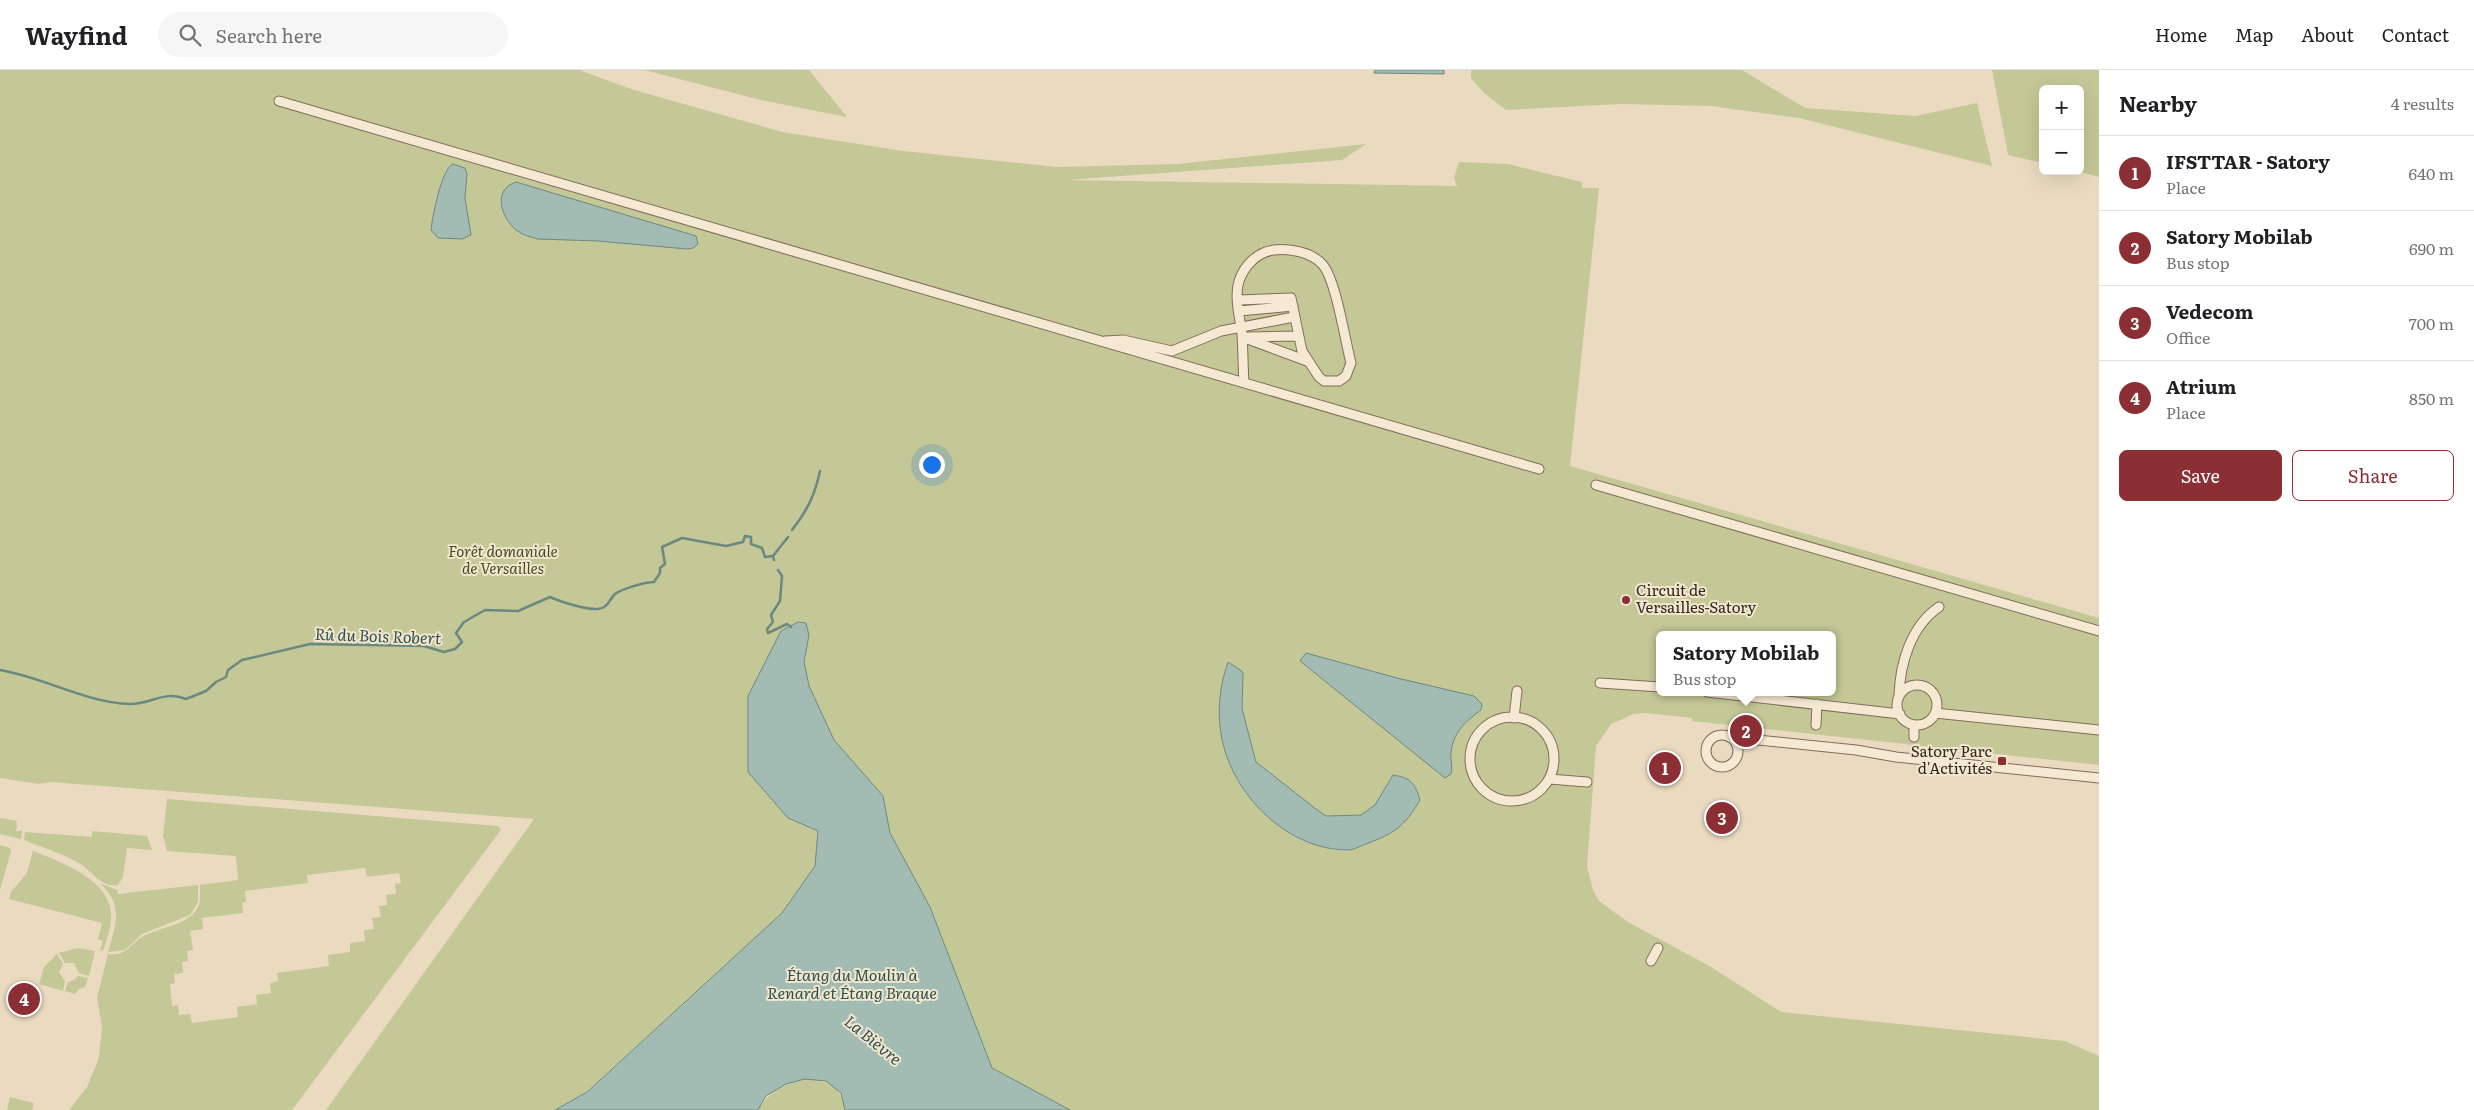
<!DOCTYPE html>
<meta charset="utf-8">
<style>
body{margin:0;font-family:Literata,serif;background:#f6f6f6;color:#202124}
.controls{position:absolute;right:15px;top:15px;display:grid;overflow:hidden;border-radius:8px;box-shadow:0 5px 20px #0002}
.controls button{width:45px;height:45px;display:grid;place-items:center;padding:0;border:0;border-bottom:1px solid #e0e0e0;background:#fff;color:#202124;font:25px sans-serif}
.you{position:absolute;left:931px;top:394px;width:18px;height:18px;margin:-12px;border:4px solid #fff;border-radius:50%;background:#1a73e8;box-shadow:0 0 0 8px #1a73e833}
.badge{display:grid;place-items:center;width:32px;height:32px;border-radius:50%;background:#8c2f34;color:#fff;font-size:16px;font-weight:700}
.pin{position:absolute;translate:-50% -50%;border:2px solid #fff;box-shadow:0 1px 5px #0006}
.popup{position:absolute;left:1656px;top:561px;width:180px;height:65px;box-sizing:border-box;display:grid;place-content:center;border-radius:8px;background:#fff;filter:drop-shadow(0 1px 4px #0005);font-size:16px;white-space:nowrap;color:#757577}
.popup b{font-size:19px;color:#202124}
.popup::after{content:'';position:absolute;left:50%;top:100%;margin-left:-10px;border:10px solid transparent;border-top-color:#fff}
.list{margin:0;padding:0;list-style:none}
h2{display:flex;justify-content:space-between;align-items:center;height:65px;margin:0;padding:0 20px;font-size:21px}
h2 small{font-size:16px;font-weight:400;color:#757577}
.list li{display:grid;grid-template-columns:32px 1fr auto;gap:15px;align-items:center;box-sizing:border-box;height:75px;padding:0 20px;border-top:1px solid #e0e0e0}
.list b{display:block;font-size:19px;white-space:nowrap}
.list p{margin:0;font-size:16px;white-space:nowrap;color:#757577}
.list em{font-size:16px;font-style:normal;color:#757577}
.actions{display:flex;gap:10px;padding:15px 20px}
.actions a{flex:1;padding:11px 0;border:1px solid #8c2f34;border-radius:8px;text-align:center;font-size:18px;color:#8c2f34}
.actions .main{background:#8c2f34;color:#fff}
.icon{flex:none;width:28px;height:28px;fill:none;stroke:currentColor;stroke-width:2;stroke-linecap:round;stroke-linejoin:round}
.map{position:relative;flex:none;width:2099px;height:1040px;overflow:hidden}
header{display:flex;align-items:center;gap:30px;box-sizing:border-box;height:70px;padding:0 25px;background:#fff;border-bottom:1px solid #e0e0e0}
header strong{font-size:24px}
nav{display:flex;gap:28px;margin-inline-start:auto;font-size:18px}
.search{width:350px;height:45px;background:#f6f6f6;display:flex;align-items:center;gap:12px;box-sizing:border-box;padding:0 18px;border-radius:28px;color:#757577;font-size:19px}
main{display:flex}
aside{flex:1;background:#fff}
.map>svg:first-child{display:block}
.green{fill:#c4c796;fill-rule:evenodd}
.water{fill:#a3bcb3;stroke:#6b8980}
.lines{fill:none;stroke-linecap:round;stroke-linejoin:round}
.stream{stroke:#6b8980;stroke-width:2.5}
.minor-casing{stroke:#816d5a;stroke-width:11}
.minor{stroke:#f5e9d3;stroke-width:9}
.poi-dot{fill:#8c2f34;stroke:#f2e6cf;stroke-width:2}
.labels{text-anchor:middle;stroke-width:4;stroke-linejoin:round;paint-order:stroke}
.park-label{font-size:15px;font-style:italic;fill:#454d25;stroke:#f2e6cf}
.poi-label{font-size:15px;fill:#32261d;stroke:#f2e6cf;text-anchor:start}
.water-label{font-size:16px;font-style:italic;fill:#2d514d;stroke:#f2e6cf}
</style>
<header>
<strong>Wayfind</strong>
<div class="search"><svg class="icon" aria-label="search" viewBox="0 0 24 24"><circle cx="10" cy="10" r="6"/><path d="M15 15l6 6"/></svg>Search here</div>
<nav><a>Home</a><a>Map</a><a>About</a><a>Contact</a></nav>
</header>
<main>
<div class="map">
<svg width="2099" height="1040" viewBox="0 0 2099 1040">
<rect width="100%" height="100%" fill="#eadbc0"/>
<path class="green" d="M0,0H579L631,19L782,62L903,81L1057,97L1178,94L1366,74L1342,90L1067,110L1457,116L1454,108L1459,92L1508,94L1582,112V118H1599L1570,396L2099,548V695L1692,651V648L1645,643L1634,644L1611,654L1596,676L1587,796L1593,820L1599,831L1628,852L1711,897L1781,942L2065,971L2099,986V1040H1070L992,998L930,837L890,763L883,726L834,670L809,616L804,592L809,565L806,554L798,552L788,557V748L818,761L815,796L782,843L586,1022L555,1040H326L534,749L50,712L39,714L0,708ZM1660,565H1832V622H1660ZM1228,592L1243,602L1242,639L1256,692L1316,739L1326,746L1361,745L1375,735L1393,705C1411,708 1415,713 1420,730L1402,755C1386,763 1368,775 1351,780C1339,783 1318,775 1307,771C1237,741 1204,664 1228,592Z
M644,0H809L847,47L761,30Z
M1471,0H1742L1805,38L1915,46L1977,33L1992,96L1799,48L1711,36L1621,34L1506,40L1484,23L1471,8Z
M1992,0H2099V107L2077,101H2080V19H2043V93L2008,85Z
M167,729L498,756L501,760L292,1040H69L87,1017L99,988L102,957L97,928L108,884C127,887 129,874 144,866C158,858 181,856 193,844C202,836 200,826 200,815L238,810L236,786L167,781L163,766ZM365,798L367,807L399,803L401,813L395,814L396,824L386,825L387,835L379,836L381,847L372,848L374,859L364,860L365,871L350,873V882L328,885L329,896L277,903L278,911L270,913L271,923L256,925L257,934L237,937L238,947L192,953L190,944L179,945L178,935L172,936L170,914L175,913L174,904L183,903L182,892L188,891L187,881L193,880L190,861L203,859L202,848L243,843L242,833L246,832L245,821L308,813L307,805Z
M0,748L17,751L16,761H22L21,769L0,764Z
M92,761L147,766L152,780L127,778L123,807L118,815C103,818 93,803 82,795C65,784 43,778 24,770L25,762L92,767Z
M0,775L10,778L11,781L0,820Z
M33,781C59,791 109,809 111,843C112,855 107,869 103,881L100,880L103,871L98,869L102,853L9,829L11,822L27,803Z
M100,813L117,820L118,824L198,815V832L190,845L142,864L125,880L108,882C116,854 124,836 100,813Z
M78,878L95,881L89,906L79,903L74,893H65L59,883Z
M57,884L63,894L59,902L65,911L63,921L39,914L44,897Z
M78,906L88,908L85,917L79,919L75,924L65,921L68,912L74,910Z
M805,1009C831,1012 839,1013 845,1040H758C770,1021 784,1014 805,1009Z
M10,1027L34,1033L32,1040H7Z"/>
<path class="water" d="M1375,0H1444V4L1374,3Z
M453,94L465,98L467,104L465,128L471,165L462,169L438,168L431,160C432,147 442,98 453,94Z
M516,112L696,166L698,174L693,178L687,179L598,171L538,169C531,167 522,165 516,160C501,147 492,120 516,112Z
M798,552L806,553L809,565L804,592L809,616L834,670L883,726L890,763L930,837L992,998L1070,1040H845L841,1023L826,1011L805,1009L786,1014L766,1026L758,1040H555L587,1022L782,843L815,796L818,761L788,748L748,702V626L781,561Z
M1306,583L1397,608L1474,626L1482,634L1481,640C1466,651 1454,661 1451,681C1450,689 1453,696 1451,704L1445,708L1300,591Z
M1228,592L1243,602L1242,639L1256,692L1316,739L1326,746L1361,745L1375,735L1393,705C1411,708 1415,713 1420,730C1404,757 1395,763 1366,774C1360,776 1354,780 1348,780C1292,780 1241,733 1225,681C1216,651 1218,621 1228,592Z"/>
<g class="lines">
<path class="stream" d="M792,460C807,441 815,425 820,401
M773,486L788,467
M778,500L782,506L780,531L771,545L773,552L767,559L768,563L787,554L791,557
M0,600C43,607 87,633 130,634C152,634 164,620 186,629L206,621L216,612L226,607L228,600L242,590L310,574L424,576L444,582L455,579L462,572L456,563L464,552L485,540L518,541L550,527C561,532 587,540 598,539C608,538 609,530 615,524C621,519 646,512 654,512L660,503V498L665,494L662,477L682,468L726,476L743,472L745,466L751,467V474L762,478L765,487L773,486L774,490"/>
<defs>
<path id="minor" d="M279,31L1539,399
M1238,230L1291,228L1302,281L1319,307L1324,311H1339L1346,306L1351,293C1345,270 1336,211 1323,195C1312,182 1289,178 1274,180C1257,182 1244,196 1239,211C1234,227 1240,248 1242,264C1243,280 1243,297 1244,313
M1239,241L1293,236
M1242,267L1307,291
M1247,267L1298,266
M1105,271L1123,270L1172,281L1221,261L1294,247
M1596,415L2099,561
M1600,613L1660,617
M1897 635a20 20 0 1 1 40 0a20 20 0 1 1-40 0Z
M1707,622L1900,644
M1899,626C1900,593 1911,556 1939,537
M1935,643L2099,660
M1470 689a42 42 0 1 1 84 0a42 42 0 1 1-84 0Z
M1514,648L1517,621
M1816,655L1817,634
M1706 681a16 16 0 1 1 32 0a16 16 0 1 1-32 0Z
M1729,667L1856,680L1896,687L2099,708
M1914,667V655
M1549,709L1587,712
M1651,891L1658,878"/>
</defs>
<use href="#minor" class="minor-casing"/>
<use href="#minor" class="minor"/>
</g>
<g class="poi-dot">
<circle cx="1626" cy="530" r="5"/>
<rect x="1997" y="686" width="10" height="10" rx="2.5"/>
</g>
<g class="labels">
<g class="park-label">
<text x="503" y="487">Forêt domaniale<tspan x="503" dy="17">de Versailles</tspan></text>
</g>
<g class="poi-label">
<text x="1636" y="526">Circuit de<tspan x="1636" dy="17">Versailles-Satory</tspan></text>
<text x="1992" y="687" text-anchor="end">Satory Parc<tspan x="1992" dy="17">d'Activités</tspan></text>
</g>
<g class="water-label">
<text transform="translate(378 566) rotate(2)" y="6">Rû du Bois Robert</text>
<text x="852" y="911">Étang du Moulin à<tspan x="852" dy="18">Renard et Étang Braque</tspan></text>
<text transform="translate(873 970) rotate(39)" y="6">La Bièvre</text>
</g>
</g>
</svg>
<div class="controls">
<button>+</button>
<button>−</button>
</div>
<div class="you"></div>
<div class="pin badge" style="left:1665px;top:698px">1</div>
<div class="pin badge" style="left:1746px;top:661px">2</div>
<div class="popup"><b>Satory Mobilab</b>Bus stop</div>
<div class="pin badge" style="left:1722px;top:748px">3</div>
<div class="pin badge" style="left:24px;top:929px">4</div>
</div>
<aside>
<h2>Nearby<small>4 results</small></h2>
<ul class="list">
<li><span class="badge">1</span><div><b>IFSTTAR - Satory</b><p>Place</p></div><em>640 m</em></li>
<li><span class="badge">2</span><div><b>Satory Mobilab</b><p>Bus stop</p></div><em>690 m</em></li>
<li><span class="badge">3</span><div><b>Vedecom</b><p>Office</p></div><em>700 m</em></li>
<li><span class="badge">4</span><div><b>Atrium</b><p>Place</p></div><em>850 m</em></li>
</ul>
<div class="actions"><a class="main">Save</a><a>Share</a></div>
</aside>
</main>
